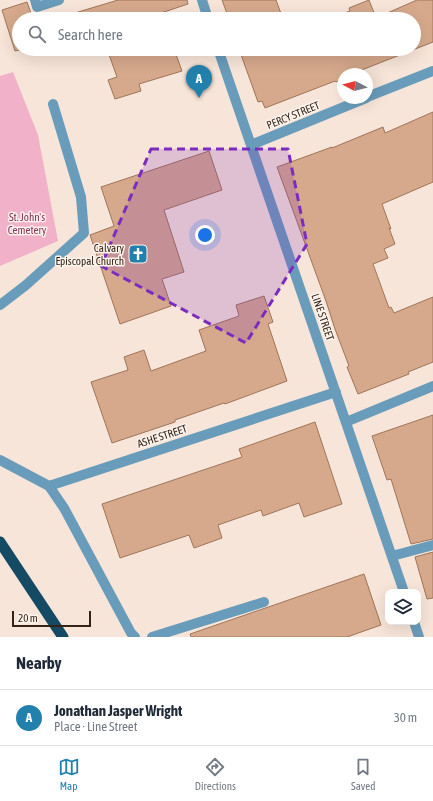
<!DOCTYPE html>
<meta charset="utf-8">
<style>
body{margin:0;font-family:"Asap Condensed",sans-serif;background:#f2f2f3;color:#1f2937}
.controls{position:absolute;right:12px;bottom:12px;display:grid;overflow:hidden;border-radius:8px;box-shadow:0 4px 16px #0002}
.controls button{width:36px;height:36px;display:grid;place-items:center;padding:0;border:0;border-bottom:1px solid #e0e1e3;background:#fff;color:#1f2937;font:20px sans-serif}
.compass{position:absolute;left:337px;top:68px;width:36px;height:36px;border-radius:50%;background:#fff;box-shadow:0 4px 16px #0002;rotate:277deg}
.scale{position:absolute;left:12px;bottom:10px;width:79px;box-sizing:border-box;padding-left:4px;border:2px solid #342317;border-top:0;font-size:11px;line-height:14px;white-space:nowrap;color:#342317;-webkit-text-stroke:3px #fef4ee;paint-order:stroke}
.you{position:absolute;left:205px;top:235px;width:14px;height:14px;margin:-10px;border:3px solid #fff;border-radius:50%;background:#1a73e8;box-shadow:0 0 0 6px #1a73e833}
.badge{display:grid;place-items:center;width:26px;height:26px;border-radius:50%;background:#2180ac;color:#fff;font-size:13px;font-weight:700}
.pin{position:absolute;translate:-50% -33px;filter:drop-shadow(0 1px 2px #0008)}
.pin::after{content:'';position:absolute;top:21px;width:14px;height:12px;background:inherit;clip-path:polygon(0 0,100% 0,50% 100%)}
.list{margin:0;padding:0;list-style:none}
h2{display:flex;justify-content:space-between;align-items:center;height:52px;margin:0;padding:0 16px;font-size:17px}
h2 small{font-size:13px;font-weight:400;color:#747a83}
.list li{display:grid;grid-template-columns:26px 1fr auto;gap:12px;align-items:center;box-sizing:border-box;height:56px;padding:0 16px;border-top:1px solid #e0e1e3}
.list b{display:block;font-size:15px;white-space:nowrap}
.list p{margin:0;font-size:13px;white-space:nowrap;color:#747a83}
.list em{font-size:13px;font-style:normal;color:#747a83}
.icon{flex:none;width:22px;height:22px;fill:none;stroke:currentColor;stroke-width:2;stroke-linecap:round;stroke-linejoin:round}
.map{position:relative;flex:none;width:433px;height:637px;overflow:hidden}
.search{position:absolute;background:#fff;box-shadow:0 4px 16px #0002;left:12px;right:12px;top:12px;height:44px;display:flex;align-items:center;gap:10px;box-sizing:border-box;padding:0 14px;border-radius:22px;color:#747a83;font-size:15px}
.sheet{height:108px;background:#fff}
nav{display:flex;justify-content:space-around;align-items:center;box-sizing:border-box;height:56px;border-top:1px solid #e0e1e3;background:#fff;font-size:11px;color:#747a83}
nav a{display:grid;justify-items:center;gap:2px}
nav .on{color:#2180ac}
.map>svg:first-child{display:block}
.green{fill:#f0b1c9}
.building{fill:#d6a98c;stroke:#9f7559}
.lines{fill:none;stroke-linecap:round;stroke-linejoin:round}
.service{stroke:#699cba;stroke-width:10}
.minor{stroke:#699cba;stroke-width:10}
.trunk{stroke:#144a64;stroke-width:11}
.marked{fill:#7b2cbf;fill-opacity:0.2;stroke:#7b2cbf;stroke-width:3;stroke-dasharray:8 5;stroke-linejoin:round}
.labels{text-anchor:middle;stroke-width:3;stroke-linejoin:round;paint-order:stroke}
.street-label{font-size:11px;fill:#342317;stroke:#fef4ee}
.park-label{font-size:11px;fill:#852e57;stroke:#fef4ee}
.poi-label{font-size:11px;fill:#342317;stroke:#fef4ee;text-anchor:end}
</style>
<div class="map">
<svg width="433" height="637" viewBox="0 0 433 637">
<rect width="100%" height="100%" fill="#f8e5d9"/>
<path class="green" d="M13,72L38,135L58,241L0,266V76Z"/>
<path class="building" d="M118,0H187L188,4L143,19H55Z
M222,0H276L283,19H229Z
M369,0L376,18L417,0H433V42L359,71L360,73L357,74H343V79L336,82L335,81L265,108L262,101L258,102L239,49H414V19H329L350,11L349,8Z
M27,2L33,19H19V49H23L15,51L2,10Z
M107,49H174L182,71L139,84L141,91L115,99L108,80L117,77Z
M433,112V182L382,204L391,229L389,228L395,244L384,249L388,258L373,264L389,308L391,307L394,313L433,297V362L408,372L409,374L358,394L347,367L349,366L335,329L326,301L277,167L332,147V148L383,127L385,133Z
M209,151L222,190L164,210L184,272L162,279L171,306L120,324L90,235L114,226L101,187Z
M264,296L273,322L268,324L287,381L225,404L224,403L175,420V422L112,443L91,382L128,370L124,357L144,350L151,371L206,351L199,330L239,316L236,305Z
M433,415V539L411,544L391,479L387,480L372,436Z
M315,422L342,504L304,517L299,503L263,516L261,510L218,525L222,538L194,548L189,535L120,558L102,504L242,457L239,449Z
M433,552V598L427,599L415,557Z
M364,574L381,625L347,637H191L190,634Z"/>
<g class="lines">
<path class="service" d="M35,0L37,7L59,0
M0,305L26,285L84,233L81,197L53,104
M49,486L64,508L131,633L135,637
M152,637L264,602"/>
<path class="minor" d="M202,0L208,19
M218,49L404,592
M367,97L433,71
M251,145L366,98
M346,422L433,386
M0,460L49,486L336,392
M392,556L433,545
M414,622L419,637"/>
<path class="trunk" d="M0,542L63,637"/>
</g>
<path class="marked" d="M151,149H288L307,244L246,343L101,266Z"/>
<defs>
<symbol id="church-square" viewBox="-11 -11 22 22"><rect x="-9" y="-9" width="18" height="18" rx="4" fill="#2180ac" stroke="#fef4ee"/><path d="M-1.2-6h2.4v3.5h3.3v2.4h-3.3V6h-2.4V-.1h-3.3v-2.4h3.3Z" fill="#fff"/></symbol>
</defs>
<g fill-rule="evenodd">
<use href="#church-square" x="127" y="243" width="22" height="22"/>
</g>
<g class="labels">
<g class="street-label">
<text transform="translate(293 115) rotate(-22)" y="4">PERCY STREET</text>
<text transform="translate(323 317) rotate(71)" y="4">LINE STREET</text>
<text transform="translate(162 436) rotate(-18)" y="4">ASHE STREET</text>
</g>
<g class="park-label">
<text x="27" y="221">St. John's<tspan x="27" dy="13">Cemetery</tspan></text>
</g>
<g class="poi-label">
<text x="124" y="252">Calvary<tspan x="124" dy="13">Episcopal Church</tspan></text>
</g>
</g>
</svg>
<div class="controls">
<button><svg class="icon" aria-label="layers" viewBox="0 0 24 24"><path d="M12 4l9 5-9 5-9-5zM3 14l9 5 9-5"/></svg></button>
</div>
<svg class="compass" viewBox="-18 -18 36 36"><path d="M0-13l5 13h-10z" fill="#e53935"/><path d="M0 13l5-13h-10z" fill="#747a83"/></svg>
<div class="scale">20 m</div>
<div class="you"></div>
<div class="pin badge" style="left:199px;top:98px">A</div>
<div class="search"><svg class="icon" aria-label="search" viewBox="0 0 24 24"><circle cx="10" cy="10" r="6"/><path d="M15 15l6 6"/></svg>Search here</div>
</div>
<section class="sheet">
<h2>Nearby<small></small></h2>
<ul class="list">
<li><span class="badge">A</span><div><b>Jonathan Jasper Wright</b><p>Place · Line Street</p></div><em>30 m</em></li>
</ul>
</section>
<nav>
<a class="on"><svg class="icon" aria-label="map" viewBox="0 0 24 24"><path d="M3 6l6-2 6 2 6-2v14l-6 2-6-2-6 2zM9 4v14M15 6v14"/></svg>Map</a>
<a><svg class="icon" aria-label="directions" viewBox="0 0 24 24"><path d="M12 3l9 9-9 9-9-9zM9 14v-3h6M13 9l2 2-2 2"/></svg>Directions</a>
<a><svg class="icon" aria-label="saved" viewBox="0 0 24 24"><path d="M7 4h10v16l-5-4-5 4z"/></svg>Saved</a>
</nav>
